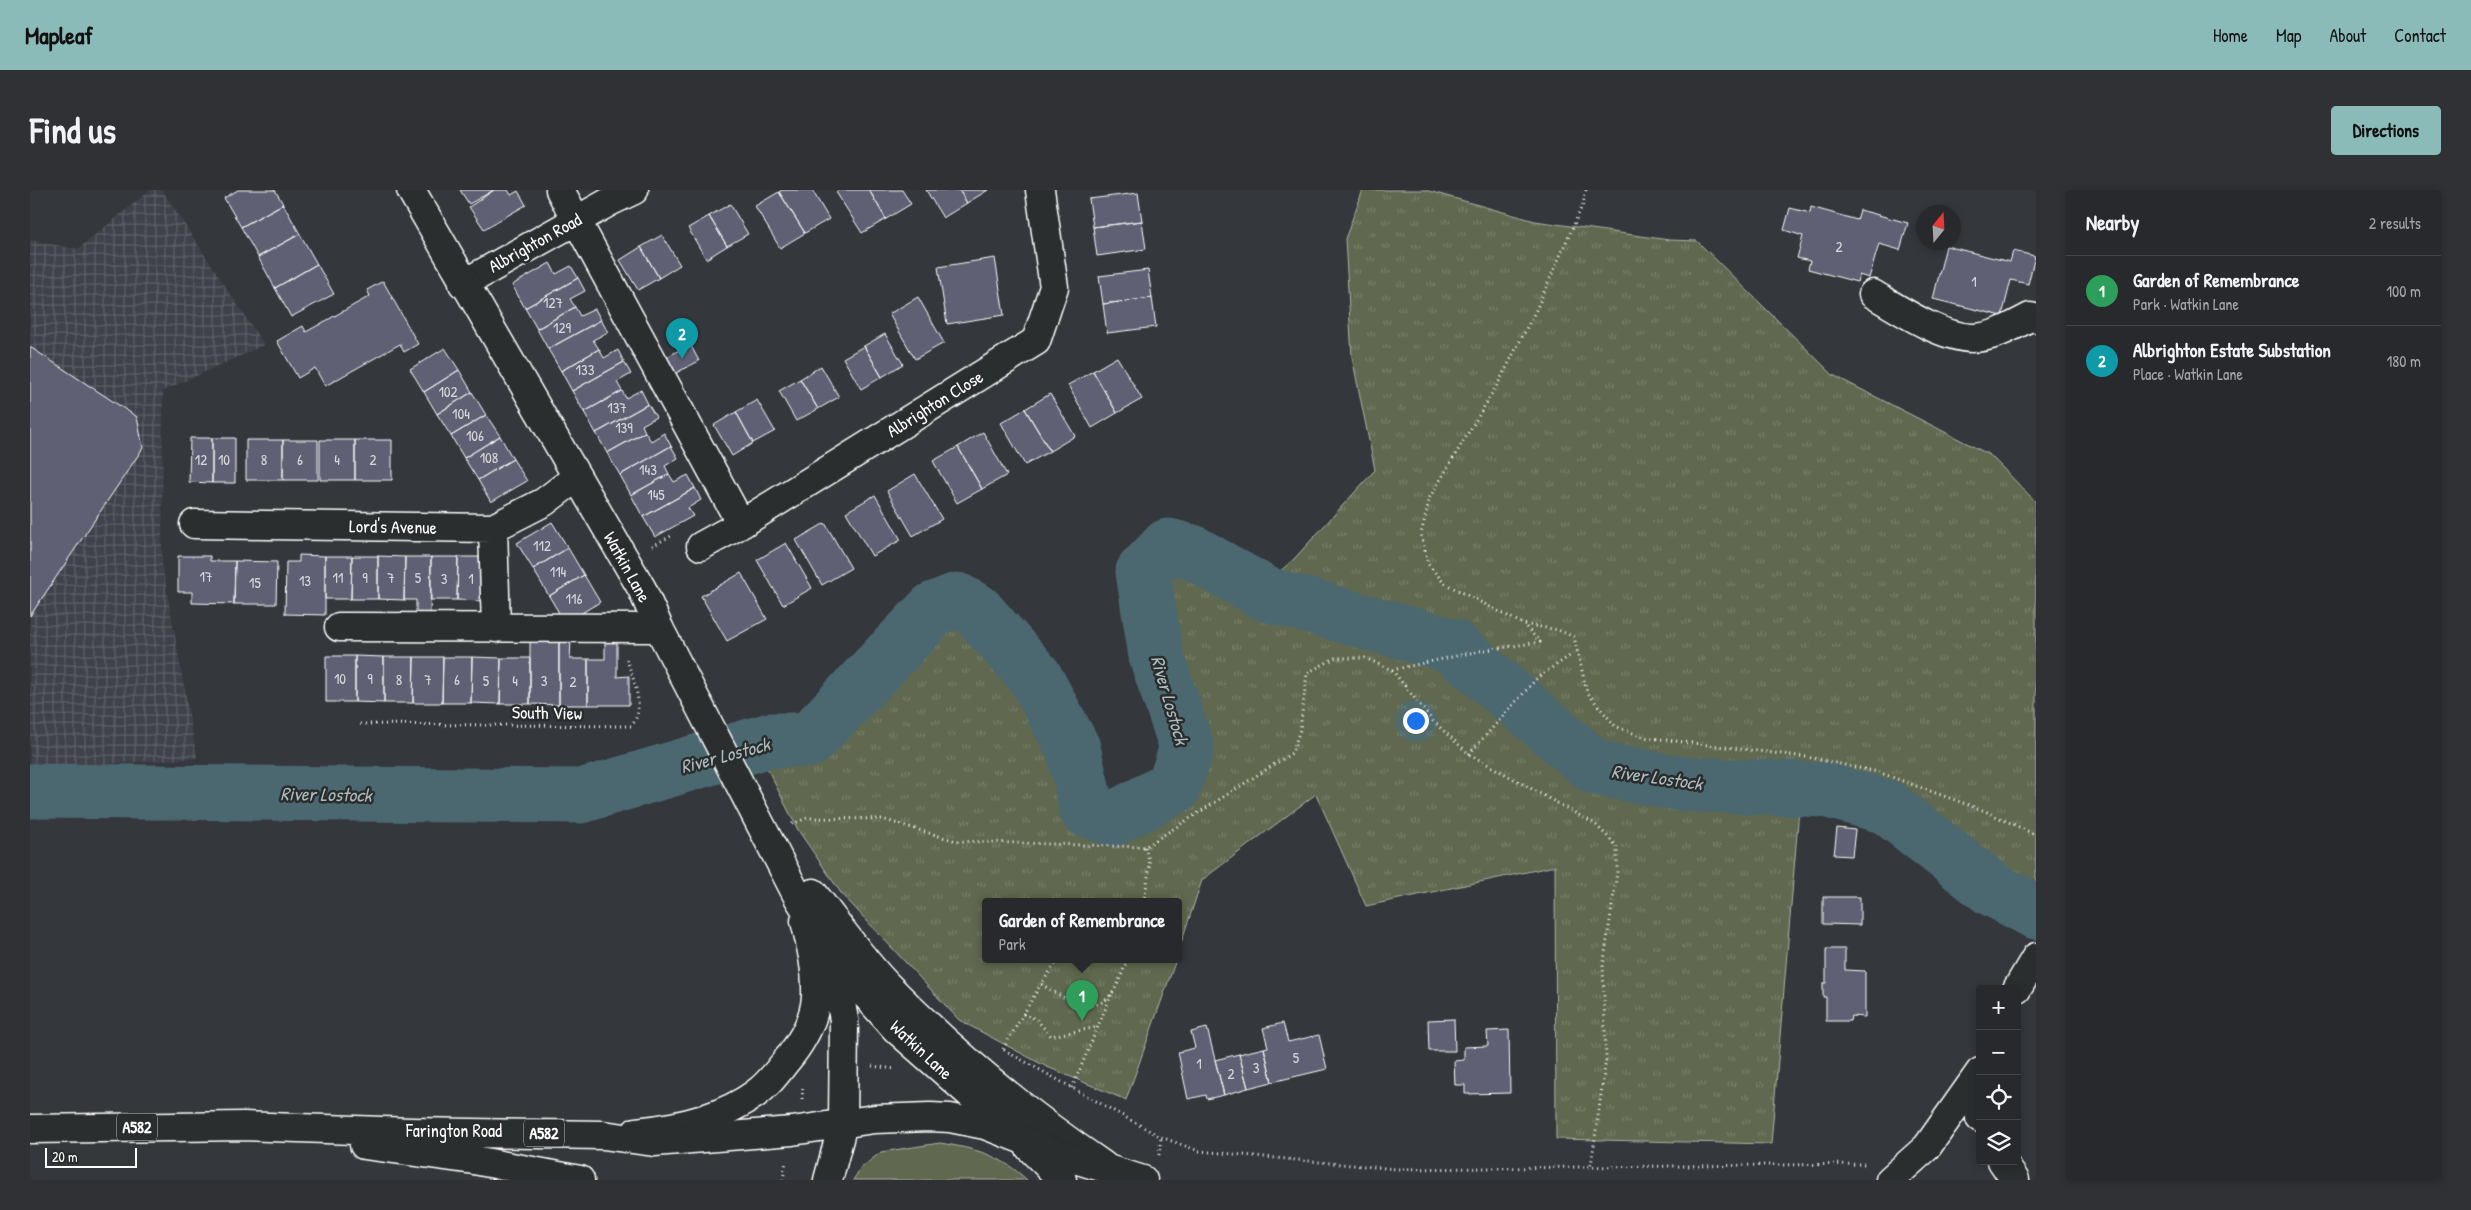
<!DOCTYPE html>
<meta charset="utf-8">
<style>
body{margin:0;font-family:"Patrick Hand",sans-serif;background:#2f3135;color:#f1f3f6}
.controls{position:absolute;right:15px;bottom:15px;display:grid;overflow:hidden;border-radius:5px;box-shadow:0 2px 8px #0003}
.controls button{width:45px;height:45px;display:grid;place-items:center;padding:0;border:0;border-bottom:1px solid #434549;background:#27292d;color:#f1f3f6;font:25px sans-serif}
.compass{position:absolute;left:1886px;top:15px;width:45px;height:45px;border-radius:50%;background:#27292d;box-shadow:0 2px 8px #0003;rotate:18deg}
.scale{position:absolute;left:15px;bottom:12px;width:92px;box-sizing:border-box;padding-left:5px;border:2px solid #fff;border-top:0;font-size:14px;line-height:18px;white-space:nowrap;color:#fff;-webkit-text-stroke:4px #2a2d2e;paint-order:stroke}
.you{position:absolute;left:1385px;top:530px;width:18px;height:18px;margin:-12px;border:4px solid #fff;border-radius:50%;background:#1a73e8;box-shadow:0 0 0 8px #1a73e833}
.badge{display:grid;place-items:center;width:32px;height:32px;border-radius:50%;background:#8bbbb9;color:#fff;font-size:16px;font-weight:700}
.pin{position:absolute;translate:-50% -41px;filter:drop-shadow(0 1px 2px #0008)}
.pin::after{content:'';position:absolute;top:26px;width:18px;height:15px;background:inherit;clip-path:polygon(0 0,100% 0,50% 100%)}
.popup{position:absolute;left:952px;top:708px;width:200px;height:65px;box-sizing:border-box;display:grid;place-content:center;border-radius:5px;background:#27292d;filter:drop-shadow(0 1px 4px #0005);font-size:16px;white-space:nowrap;color:#a4a6aa}
.popup b{font-size:19px;color:#f1f3f6}
.popup::after{content:'';position:absolute;left:50%;top:100%;margin-left:-10px;border:10px solid transparent;border-top-color:#27292d}
.list{margin:0;padding:0;list-style:none}
h2{display:flex;justify-content:space-between;align-items:center;height:65px;margin:0;padding:0 20px;font-size:21px}
h2 small{font-size:16px;font-weight:400;color:#a4a6aa}
.list li{display:grid;grid-template-columns:32px 1fr auto;gap:15px;align-items:center;box-sizing:border-box;height:70px;padding:0 20px;border-top:1px solid #434549}
.list b{display:block;font-size:19px;white-space:nowrap}
.list p{margin:0;font-size:16px;white-space:nowrap;color:#a4a6aa}
.list em{font-size:16px;font-style:normal;color:#a4a6aa}
.icon{flex:none;width:28px;height:28px;fill:none;stroke:currentColor;stroke-width:2;stroke-linecap:round;stroke-linejoin:round}
.map{position:relative;flex:none;width:2006px;height:990px;overflow:hidden;border-radius:5px}
header{display:flex;align-items:center;gap:30px;box-sizing:border-box;height:70px;padding:0 25px;background:#8bbbb9;color:#111}
header strong{font-size:24px}
nav{display:flex;gap:28px;margin-inline-start:auto;font-size:18px}
.intro{display:flex;align-items:center;justify-content:space-between;box-sizing:border-box;height:120px;padding:0 30px}
h1{margin:0;font-size:35px}
.button{padding:12px 22px;border-radius:5px;background:#8bbbb9;color:#111;font-size:18px;font-weight:700}
main{display:flex;gap:30px;padding:0 30px}
aside{flex:1;background:#27292d;border-radius:5px;box-shadow:0 2px 8px #0003}
.map>svg:first-child{display:block}
.industrial{fill:url(#industrial-grid)}
.green{fill:#606950;stroke:#b0b4a8}
.park{fill:url(#park-tufts);stroke:#b0b4a8}
.lines{fill:none;stroke-linecap:round;stroke-linejoin:round}
.river{stroke:#4b676f;stroke-width:55}
.building{fill:#5e6073;stroke:#fff}
.minor-casing{stroke:#fff;stroke-width:31}
.major-casing{stroke:#fff;stroke-width:31}
.highway-casing{stroke:#fff;stroke-width:31}
.path{stroke:#fff;stroke-width:3;stroke-dasharray:1 4;stroke-linecap:butt}
.minor{stroke:#2a2d2e;stroke-width:28}
.major{stroke:#2a2d2e;stroke-width:28}
.highway{stroke:#2a2d2e;stroke-width:28}
.labels{text-anchor:middle;stroke-width:5;stroke-linejoin:round;paint-order:stroke}
.number-label{font-size:15px;fill:#d7d7dc}
.shield{fill:#2a2d2e;stroke:#bfc0c0;stroke-width:1}
.shield-label{font-size:16px;font-weight:bold;fill:#fff}
.street-label{font-size:18px;fill:#fff;stroke:#2a2d2e}
.water-label{font-size:19px;font-style:italic;fill:#aebbbe;stroke:#2a2d2e}
</style>
<header>
<strong>Mapleaf</strong>
<nav><a>Home</a><a>Map</a><a>About</a><a>Contact</a></nav>
</header>
<div class="intro"><h1>Find us</h1><a class="button">Directions</a></div>
<main>
<div class="map">
<svg width="2006" height="990" viewBox="0 0 2006 990">
<defs>
<pattern id="industrial-grid" width="8" height="8" patternUnits="userSpaceOnUse" patternTransform="scale(1.25)"><rect width="8" height="8" fill="#41434c"/><path d="M0 4h8M4 0v8" fill="none" stroke="#5e5f67"/></pattern>
<pattern id="park-tufts" width="24" height="20" patternUnits="userSpaceOnUse" patternTransform="scale(1.25)"><rect width="24" height="20" fill="#606950"/><path d="M3 7l-1-3M5 7V3M7 7l1-3M15 17l-1-3M17 17v-4M19 17l1-3" fill="none" stroke="#78806a"/></pattern>
</defs>
<rect width="100%" height="100%" fill="#34373c"/>
<filter id="ink" filterUnits="userSpaceOnUse"><feTurbulence type="fractalNoise" baseFrequency=".02" numOctaves="2"/><feDisplacementMap in="SourceGraphic" scale="10" xChannelSelector="R" yChannelSelector="G"/><feConvolveMatrix kernelMatrix="1 2 1 2 8 2 1 2 1" color-interpolation-filters="sRGB"/></filter>
<g filter="url(#ink)">
<path class="industrial" d="M120,0H132L234,155L133,201L132,374L167,568L0,579V50L48,59Z"/>
<path class="green" d="M910,953C946,959 969,964 997,990H823L831,978L851,962Z"/>
<path class="park" d="M1333,0H1395L1505,31L1639,50L1667,51L1803,185L1960,265L2006,312V706L1920,653L1875,616L1831,591L1772,584L1741,954L1526,949L1525,676L1336,716L1286,604L1172,690L1148,762V712H956V770H1146L1096,910L1015,876L929,830L811,703L768,640L731,566L803,549L922,428L949,445L1012,547L1047,626L1078,640L1108,628L1161,593L1166,540L1136,441L1132,382L1147,370L1174,380L1221,407L1264,369L1345,280L1322,167L1315,49Z"/>
<g class="lines">
<path class="river" d="M0,601L551,606L740,550H779L904,419L927,410L946,420L1005,487L1043,558L1057,620L1083,629L1144,597L1157,557L1126,466L1113,382L1138,356L1162,362L1236,404L1422,456L1566,578L1652,594L1795,600L1857,617L1962,699L2006,722"/>
</g>
<path class="building" d="M208,0H245L253,14L211,37L194,8Z
M430,0H464L439,14Z
M464,0H478L481,5L488,1L496,15L454,39L439,17Z
M752,0H782L799,29L775,43L749,2Z
M809,0H839L856,29L832,43L806,2Z
M839,0H872L881,14L856,29Z
M896,0H929L937,13L913,28Z
M929,0H958L937,13Z
M749,2L775,43L750,58L725,16Z
M1108,3L1112,31L1063,37L1059,9Z
M253,14L270,44L228,67L211,37Z
M700,14L718,44L697,56L679,26Z
M1781,17L1827,30L1830,20L1878,33L1870,60L1849,54L1839,88L1829,85L1827,92L1778,79L1780,71L1767,68L1773,46L1754,40L1760,18L1780,23Z
M679,26L697,56L676,69L658,38Z
M1112,31L1116,59L1067,66L1063,37Z
M270,44L287,74L245,98L228,67Z
M632,45L650,75L629,88L611,57Z
M1916,56L1980,72L1983,61L2005,66L1998,94L1981,90L1972,126L1903,109Z
M611,57L629,88L608,100L590,70Z
M965,68L974,125L917,134L908,77Z
M520,73L526,84L541,76L548,88L495,118L482,95Z
M287,74L304,104L261,127L245,98Z
M1118,80L1122,108L1073,114L1069,86Z
M548,88L555,101L540,109L545,117L507,139L495,118Z
M353,91L388,154L374,162L370,154L295,196L285,178L268,188L247,151L273,136L276,142L340,106L337,100Z
M888,107L914,153L885,169L859,124Z
M1122,108L1126,137L1077,143L1073,114Z
M545,117L550,126L565,119L571,130L518,159L507,139Z
M571,130L578,142L563,150L569,159L531,181L518,159Z
M855,144L873,174L852,187L834,156Z
M660,154L669,171L644,184L635,168Z
M834,156L852,187L831,199L813,168Z
M0,157L107,227L113,258L0,426Z
M415,158L429,180L394,202L380,179Z
M569,159L574,168L588,160L594,172L542,201L531,181Z
M1087,167L1112,209L1087,223L1063,181Z
M594,172L601,184L587,192L592,201L554,222L542,201Z
M791,176L809,207L788,219L770,189Z
M429,180L442,202L407,224L394,202Z
M1063,181L1087,223L1062,238L1038,195Z
M770,189L788,219L766,231L749,201Z
M611,200L618,214L566,243L554,222L592,201L596,208Z
M442,202L456,225L421,246L407,224Z
M1020,204L1045,246L1020,261L995,219Z
M727,210L745,241L723,253L706,222Z
M618,214L626,227L612,235L615,242L577,263L566,243Z
M995,219L1020,261L995,275L971,233Z
M706,222L723,253L702,266L684,235Z
M456,225L470,246L434,268L421,246Z
M615,242L621,251L634,243L641,256L590,285L577,263Z
M953,242L977,285L952,299L928,257Z
M470,246L483,269L448,290L434,268Z
M160,248H182V293L159,292Z
M182,248H205V293H182Z
M216,250H253V290H216Z
M253,250H288V290H253Z
M290,250H325V290H290Z
M325,250H362V290H325Z
M641,256L648,268L635,276L639,284L601,305L590,285Z
M928,257L952,299L927,313L903,271Z
M483,269L497,291L461,312L448,290Z
M639,284L644,292L658,285L665,298L613,327L601,305Z
M885,284L912,329L883,346L857,301Z
M665,298L671,310L658,318L663,326L625,347L613,327Z
M845,305L871,350L842,366L816,322Z
M522,332L538,358L503,379L487,353Z
M795,333L821,378L792,395L766,350Z
M756,353L782,398L753,415L727,370Z
M538,358L554,385L519,406L503,379Z
M269,365L295,366V425L255,424L256,372H269Z
M148,366H180V371H205L204,414L162,413V402H148Z
M295,366H322L321,409H295Z
M322,366H348V409H321Z
M348,366L375,367L374,410L348,409Z
M375,367H401L400,429L386,428V410H374Z
M401,367H428L427,410H401Z
M428,367H454V411L427,410Z
M205,371L247,372L246,414H204Z
M711,383L737,429L697,451L671,406Z
M554,385L570,412L535,433L519,406Z
M500,450H529V515L500,514Z
M529,450H541L540,469H558V515H529Z
M575,451H587V487L599,486V515H558V469H575Z
M296,466H325V512H296Z
M325,466L354,467V513L325,512Z
M354,467H384L383,513H354Z
M384,467H413L412,513H383Z
M413,467H442L441,513H412Z
M442,467L471,468L470,514L441,513Z
M471,468H500V514H470Z
M1807,638L1825,640L1822,666L1804,665Z
M1793,707H1830V735L1793,734Z
M1796,759H1815V780L1835,781V827L1821,826L1820,831H1796V807H1793V793H1796Z
M1424,829L1425,861H1399L1398,830Z
M1253,833L1258,852L1289,845L1297,879L1242,892L1234,858L1238,857L1233,838Z
M1177,838L1194,905L1177,909L1176,905L1158,909L1148,862L1165,858L1161,842Z
M1479,840L1480,903L1435,904V895H1425L1424,871L1434,870V857L1458,856L1457,841Z
M1234,858L1242,892L1218,898L1209,864Z
M1209,864L1218,898L1194,905L1185,870Z"/>
<g class="lines">
<defs>
<path id="minor" d="M530,0L711,334
M433,94L581,11L604,0
M1843,104C1870,120 1910,147 1942,148C1963,148 1983,136 2000,127L2006,128
M164,334L463,338L514,312L547,287
M463,338L466,438
M671,356L711,334L1006,151L1024,97L1010,0
M309,437L629,438
M1987,799L2006,767
M1946,891L1950,928
M1972,971L1985,990
M1860,990L1897,957L1950,882"/>
<path id="major" d="M381,0L612,399L629,438L768,707L801,760L825,793L866,839L990,948
M783,703C807,733 830,767 857,795C922,861 996,923 1073,975
M803,769L814,830L813,934
M606,942C646,938 692,928 725,904C740,894 750,878 761,865C774,848 785,829 786,806C787,781 781,755 775,731"/>
<path id="highway" d="M0,939L214,936L381,942L573,945L624,952L762,941L844,929L900,927L920,928L955,935L1032,965L1113,990
M334,955L444,970L550,990
M999,957L1032,990
M798,990L813,934"/>
</defs>
<use href="#minor" class="minor-casing"/>
<use href="#major" class="major-casing"/>
<use href="#highway" class="highway-casing"/>
<path class="path" d="M1556,0L1553,14L1506,120L1470,190L1400,307L1391,344L1398,374L1414,393L1493,434L1528,440L1544,447L1557,502L1585,536L1613,547L1777,567L1848,582L1955,621L2006,645
M622,356L643,345
M1362,480L1449,461L1510,452L1494,435
M330,534L601,536C617,519 602,486 596,467
M1439,564L1508,487L1547,461
M762,634L777,628L852,629L926,651L1115,657L1262,563L1270,540L1277,483L1305,468H1335L1362,480L1403,531L1439,564L1565,634L1587,656V683L1573,777L1576,869L1561,976
M1114,712L1120,674L1115,657
M1028,770L1011,794C1031,806 1063,830 1083,802C1089,793 1093,780 1097,770
M993,824L1006,829L1021,846L1068,837
M973,859L1011,794
M974,860L1131,947L1169,961L1366,979L1837,974
M842,876L865,879
M1042,898L1082,803
M772,909L773,896
M1129,965L1131,947
M753,990L756,971"/>
<use href="#minor" class="minor"/>
<use href="#major" class="major"/>
<use href="#highway" class="highway"/>
</g>
</g>
<g class="labels">
<g class="number-label">
<text x="1809" y="62">2</text>
<text x="1944" y="97">1</text>
<text x="523" y="118">127</text>
<text x="532" y="143">129</text>
<text x="555" y="185">133</text>
<text x="418" y="207">102</text>
<text x="587" y="223">137</text>
<text x="431" y="229">104</text>
<text x="594" y="243">139</text>
<text x="445" y="251">106</text>
<text x="459" y="273">108</text>
<text x="171" y="275">12</text>
<text x="194" y="275">10</text>
<text x="234" y="275">8</text>
<text x="270" y="275">6</text>
<text x="307" y="275">4</text>
<text x="343" y="275">2</text>
<text x="618" y="285">143</text>
<text x="626" y="310">145</text>
<text x="512" y="361">112</text>
<text x="528" y="387">114</text>
<text x="176" y="392">17</text>
<text x="308" y="393">11</text>
<text x="335" y="393">9</text>
<text x="361" y="393">7</text>
<text x="388" y="393">5</text>
<text x="414" y="394">3</text>
<text x="441" y="394">1</text>
<text x="275" y="396">13</text>
<text x="225" y="398">15</text>
<text x="544" y="414">116</text>
<text x="310" y="494">10</text>
<text x="340" y="494">9</text>
<text x="369" y="495">8</text>
<text x="398" y="495">7</text>
<text x="427" y="495">6</text>
<text x="456" y="496">5</text>
<text x="485" y="496">4</text>
<text x="514" y="496">3</text>
<text x="543" y="497">2</text>
<text x="1266" y="873">5</text>
<text x="1169" y="879">1</text>
<text x="1226" y="883">3</text>
<text x="1201" y="889">2</text>
</g>
<g class="shield">
<rect x="87" y="923.5" width="40" height="27" rx="4"/>
<rect x="494" y="929.5" width="40" height="27" rx="4"/>
</g>
<g class="shield-label">
<text x="107" y="943">A582</text>
<text x="514" y="949">A582</text>
</g>
<g class="street-label">
<text transform="translate(505 53) rotate(-29)" y="6">Albrighton Road</text>
<text transform="translate(905 214) rotate(-32)" y="6">Albrighton Close</text>
<text transform="translate(363 337) rotate(1)" y="6">Lord's Avenue</text>
<text transform="translate(597 377) rotate(61)" y="6">Watkin Lane</text>
<text transform="translate(517 523) rotate(1)" y="6">South View</text>
<text transform="translate(891 860) rotate(43)" y="6">Watkin Lane</text>
<text x="424" y="947">Farington Road</text>
</g>
<g class="water-label">
<text transform="translate(1140 510) rotate(74)" y="7">River Lostock</text>
<text transform="translate(695 565) rotate(-15)" y="7">River Lostock</text>
<text transform="translate(1627 587) rotate(8)" y="7">River Lostock</text>
<text transform="translate(296 604) rotate(1)" y="7">River Lostock</text>
</g>
</g>
</svg>
<div class="controls">
<button>+</button>
<button>−</button>
<button><svg class="icon" aria-label="locate" viewBox="0 0 24 24"><circle cx="12" cy="12" r="6"/><path d="M12 2v4M12 18v4M2 12h4M18 12h4"/></svg></button>
<button><svg class="icon" aria-label="layers" viewBox="0 0 24 24"><path d="M12 4l9 5-9 5-9-5zM3 14l9 5 9-5"/></svg></button>
</div>
<svg class="compass" viewBox="-18 -18 36 36"><path d="M0-13l5 13h-10z" fill="#e53935"/><path d="M0 13l5-13h-10z" fill="#a4a6aa"/></svg>
<div class="scale">20 m</div>
<div class="you"></div>
<div class="pin badge" style="left:1052px;top:831px;background:#2e9e5b">1</div>
<div class="popup"><b>Garden of Remembrance</b>Park</div>
<div class="pin badge" style="left:652px;top:169px;background:#0f9aa8">2</div>
</div>
<aside>
<h2>Nearby<small>2 results</small></h2>
<ul class="list">
<li><span class="badge" style="background:#2e9e5b">1</span><div><b>Garden of Remembrance</b><p>Park · Watkin Lane</p></div><em>100 m</em></li>
<li><span class="badge" style="background:#0f9aa8">2</span><div><b>Albrighton Estate Substation</b><p>Place · Watkin Lane</p></div><em>180 m</em></li>
</ul>
</aside>
</main>
